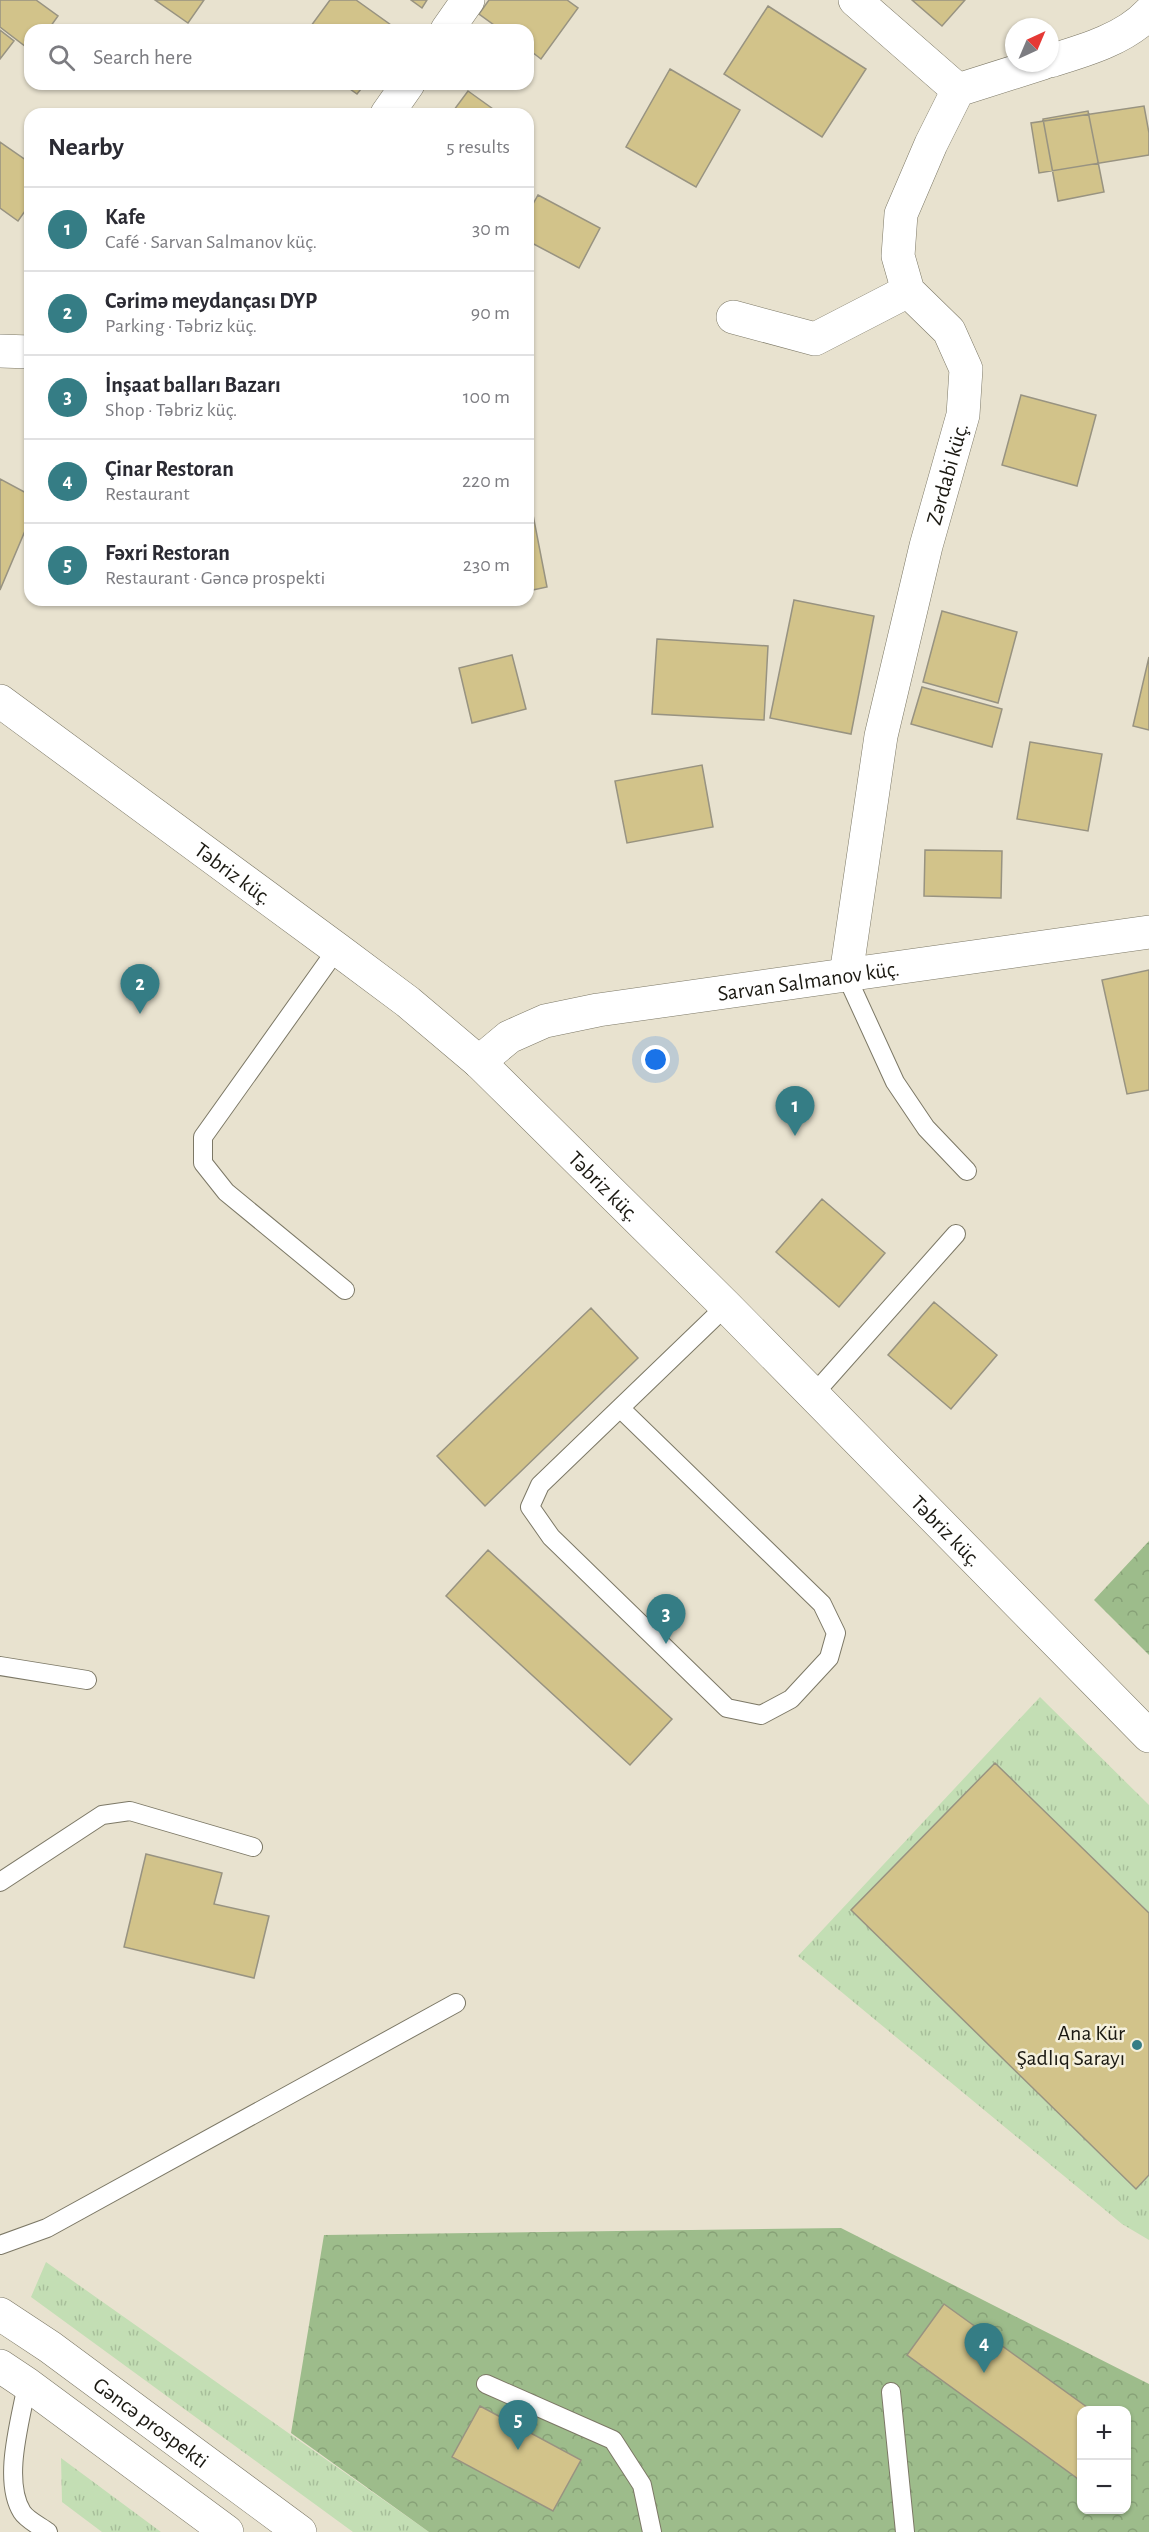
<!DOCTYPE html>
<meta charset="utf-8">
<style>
body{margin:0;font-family:"Alegreya Sans",sans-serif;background:#f7f7f7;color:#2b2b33}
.controls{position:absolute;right:18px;bottom:18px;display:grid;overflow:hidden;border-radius:12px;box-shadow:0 2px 4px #0004}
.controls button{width:54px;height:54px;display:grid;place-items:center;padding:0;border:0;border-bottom:2px solid #e1e1e2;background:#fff;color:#2b2b33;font:30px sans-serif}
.compass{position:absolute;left:1005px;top:18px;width:54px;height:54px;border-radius:50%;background:#fff;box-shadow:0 2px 4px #0004;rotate:44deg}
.you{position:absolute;left:656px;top:1060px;width:21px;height:21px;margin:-15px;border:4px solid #fff;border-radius:50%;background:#1a73e8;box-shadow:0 0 0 9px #1a73e833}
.badge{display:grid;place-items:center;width:39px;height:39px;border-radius:50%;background:#357d85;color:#fff;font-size:20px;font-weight:700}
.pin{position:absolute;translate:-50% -50px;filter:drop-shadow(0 2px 3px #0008)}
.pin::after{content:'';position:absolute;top:32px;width:21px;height:18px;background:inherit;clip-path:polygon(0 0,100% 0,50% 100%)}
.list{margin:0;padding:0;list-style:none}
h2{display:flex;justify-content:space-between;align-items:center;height:78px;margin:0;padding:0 24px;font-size:26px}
h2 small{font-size:20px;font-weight:400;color:#7c7c81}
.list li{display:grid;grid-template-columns:39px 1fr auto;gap:18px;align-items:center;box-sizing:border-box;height:84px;padding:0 24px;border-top:2px solid #e1e1e2}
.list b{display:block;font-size:22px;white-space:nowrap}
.list p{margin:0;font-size:20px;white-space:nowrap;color:#7c7c81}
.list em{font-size:20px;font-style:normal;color:#7c7c81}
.icon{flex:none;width:33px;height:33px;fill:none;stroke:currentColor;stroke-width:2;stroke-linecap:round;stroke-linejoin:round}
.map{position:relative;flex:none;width:1149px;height:2532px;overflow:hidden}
.search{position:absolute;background:#fff;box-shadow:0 2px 4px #0004;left:24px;top:24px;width:510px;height:66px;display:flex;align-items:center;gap:15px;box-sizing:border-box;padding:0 21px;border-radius:18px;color:#7c7c81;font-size:22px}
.panel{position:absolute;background:#fff;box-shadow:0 2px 4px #0004;left:24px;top:108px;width:510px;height:498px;border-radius:18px}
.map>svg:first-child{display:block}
.grass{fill:url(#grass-tufts)}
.forest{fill:url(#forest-crowns);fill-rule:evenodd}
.building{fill:#d2c38a;stroke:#989381;stroke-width:1.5}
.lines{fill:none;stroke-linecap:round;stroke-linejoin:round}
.service-casing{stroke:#7c7866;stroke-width:20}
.minor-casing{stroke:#7c7866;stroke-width:34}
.secondary-casing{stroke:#7c7866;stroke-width:34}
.primary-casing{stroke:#7c7866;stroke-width:34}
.service{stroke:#fff;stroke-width:18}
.minor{stroke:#fff;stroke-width:33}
.secondary{stroke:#fff;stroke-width:33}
.primary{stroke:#fff;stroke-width:33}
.poi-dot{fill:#357d85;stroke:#f5f0dc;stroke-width:2}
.labels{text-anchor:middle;stroke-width:5;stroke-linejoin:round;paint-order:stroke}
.street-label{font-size:22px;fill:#1a1811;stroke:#f5f0dc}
.poi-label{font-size:22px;fill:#1a1811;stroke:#f5f0dc;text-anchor:end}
</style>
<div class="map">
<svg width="1149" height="2532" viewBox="0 0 1149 2532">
<defs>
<pattern id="grass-tufts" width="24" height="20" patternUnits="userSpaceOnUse" patternTransform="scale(1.5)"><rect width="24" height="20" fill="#c3deb4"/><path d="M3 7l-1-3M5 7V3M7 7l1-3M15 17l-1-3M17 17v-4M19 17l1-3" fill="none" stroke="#a7be9a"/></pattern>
<pattern id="forest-crowns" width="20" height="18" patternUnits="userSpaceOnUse" patternTransform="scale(1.5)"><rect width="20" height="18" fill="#9dbc8b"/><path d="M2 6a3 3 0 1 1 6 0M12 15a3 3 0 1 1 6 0" fill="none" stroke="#87a177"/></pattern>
</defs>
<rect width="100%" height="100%" fill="#e8e2cf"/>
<path class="grass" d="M1040,1697L1149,1805V2240L1122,2224L798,1956Z
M46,2262L429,2532H353L31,2297Z
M61,2458L161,2532H102L62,2502Z"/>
<path class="forest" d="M1149,1541V1655L1094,1600Z
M841,2228L1149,2384V2532H429L291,2433L324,2235ZM1082,2410H1126V2510H1082Z"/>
<path class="building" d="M0,0H36L58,16L48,30H30V50L0,27Z
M155,0H204L188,23Z
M330,0H356L398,30H308Z
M411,0H427L422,8Z
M489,0H567L578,8L541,59L528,49V30H501L479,14Z
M912,0H965L942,26Z
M768,6L866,69L822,137L724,74Z
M0,30L14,41L0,59Z
M670,69L740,110L696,187L626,147Z
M343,84H365L357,94Z
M468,91L500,114H451Z
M1144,106L1149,133V155L1039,173L1031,123Z
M1088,111L1104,192L1058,201L1043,119Z
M0,142L30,163V204L18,221L0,208Z
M538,195L600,228L579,268L528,241V213Z
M1021,395L1096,415L1077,486L1002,465Z
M0,479L30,495V519L0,590Z
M528,489L547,587L528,591Z
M458,600H477L458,604Z
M794,600L874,616L851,734L770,718Z
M942,611L1017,632L998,703L923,682Z
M657,639L768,646L764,720L652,714Z
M512,655L526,709L472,723L459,668Z
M1149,657V730L1133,726Z
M922,687L1002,709L992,747L911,724Z
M1030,742L1102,754L1088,831L1017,819Z
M702,765L713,827L627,843L615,781Z
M925,850L1002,851L1001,898L924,896Z
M1149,970V1090L1127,1094L1102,980Z
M822,1199L885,1253L839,1307L776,1252Z
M934,1302L997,1355L951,1409L888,1355Z
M591,1308L638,1358L485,1506L437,1456Z
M488,1550L672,1719L630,1765L446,1596Z
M995,1763L1149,1913V2175L1136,2189L851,1910Z
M146,1854L222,1873L214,1904L269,1916L254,1978L124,1947Z
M944,2304L1091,2410H1082L1081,2481L907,2355Z
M480,2406L581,2460L553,2511L452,2457Z"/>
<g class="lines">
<defs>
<path id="service" d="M337,949L203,1137V1163L226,1192L345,1290
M846,975L895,1082L926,1128L967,1171
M813,1395L956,1234
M620,1408L822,1604L836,1633L829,1658L791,1699L761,1715L727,1708L551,1537L530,1507L540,1485L726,1306
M0,1666L87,1680
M0,1882L102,1815L130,1811L253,1847
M0,2245L47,2228L456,2003
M27,2384C21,2419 2,2480 22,2512C27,2520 40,2526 48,2532
M486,2384L613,2440L642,2485L652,2532
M891,2392L905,2532"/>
<g id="minor">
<path d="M855,0L958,90"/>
<path d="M447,30L468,0"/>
<path d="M1050,61C1083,51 1125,39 1149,13"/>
<path d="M387,114L408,84"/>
<path d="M733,317L815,339L908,291"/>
<path d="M0,351L30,352"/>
<path id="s1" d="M846,975L881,736L926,546L963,415L966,369L949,331L908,291L898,256L901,214L931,144L958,90L1043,63"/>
<path id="s2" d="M479,1062L509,1037L545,1021L598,1010L1149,932"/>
</g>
<g id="secondary">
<path id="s3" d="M0,701L337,949L408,1002L479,1062L726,1306L1149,1736"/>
</g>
<g id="primary">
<path id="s4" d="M0,2314L50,2347L300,2532"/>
<path d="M0,2366L27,2384L227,2532"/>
</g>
</defs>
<use href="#service" class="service-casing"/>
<use href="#minor" class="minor-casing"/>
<use href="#secondary" class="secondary-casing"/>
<use href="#primary" class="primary-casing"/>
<use href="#service" class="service"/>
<use href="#minor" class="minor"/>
<use href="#secondary" class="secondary"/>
<use href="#primary" class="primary"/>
</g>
<circle class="poi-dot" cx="1137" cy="2045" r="6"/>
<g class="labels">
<g class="street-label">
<text dy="8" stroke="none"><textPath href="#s1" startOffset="512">Zərdabi küç.</textPath></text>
<text dy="8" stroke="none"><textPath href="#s3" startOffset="290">Təbriz küç.</textPath></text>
<text dy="8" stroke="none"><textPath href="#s2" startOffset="345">Sarvan Salmanov küç.</textPath></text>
<text dy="8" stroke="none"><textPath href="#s3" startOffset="776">Təbriz küç.</textPath></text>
<text dy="8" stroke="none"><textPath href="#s3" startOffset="1262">Təbriz küç.</textPath></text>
<text dy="8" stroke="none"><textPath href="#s4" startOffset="186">Gəncə prospekti</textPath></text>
</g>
<g class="poi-label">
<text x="1125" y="2040">Ana Kür<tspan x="1125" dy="25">Şadlıq Sarayı</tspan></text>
</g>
</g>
</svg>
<div class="controls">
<button>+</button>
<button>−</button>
</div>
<svg class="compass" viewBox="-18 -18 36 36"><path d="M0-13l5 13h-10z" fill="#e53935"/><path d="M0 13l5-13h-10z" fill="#7c7c81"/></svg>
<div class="you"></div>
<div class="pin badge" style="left:795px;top:1136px">1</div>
<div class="pin badge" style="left:140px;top:1014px">2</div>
<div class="pin badge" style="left:666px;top:1644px">3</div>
<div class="pin badge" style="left:984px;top:2373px">4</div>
<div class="pin badge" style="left:518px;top:2450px">5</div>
<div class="search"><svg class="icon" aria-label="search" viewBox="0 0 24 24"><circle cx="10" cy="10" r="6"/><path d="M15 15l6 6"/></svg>Search here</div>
<section class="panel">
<h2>Nearby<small>5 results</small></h2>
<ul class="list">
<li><span class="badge">1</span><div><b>Kafe</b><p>Café · Sarvan Salmanov küç.</p></div><em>30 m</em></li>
<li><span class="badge">2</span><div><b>Cərimə meydançası DYP</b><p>Parking · Təbriz küç.</p></div><em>90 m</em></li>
<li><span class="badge">3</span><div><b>İnşaat balları Bazarı</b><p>Shop · Təbriz küç.</p></div><em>100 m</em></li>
<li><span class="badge">4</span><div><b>Çinar Restoran</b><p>Restaurant</p></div><em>220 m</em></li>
<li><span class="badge">5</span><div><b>Fəxri Restoran</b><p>Restaurant · Gəncə prospekti</p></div><em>230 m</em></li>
</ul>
</section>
</div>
